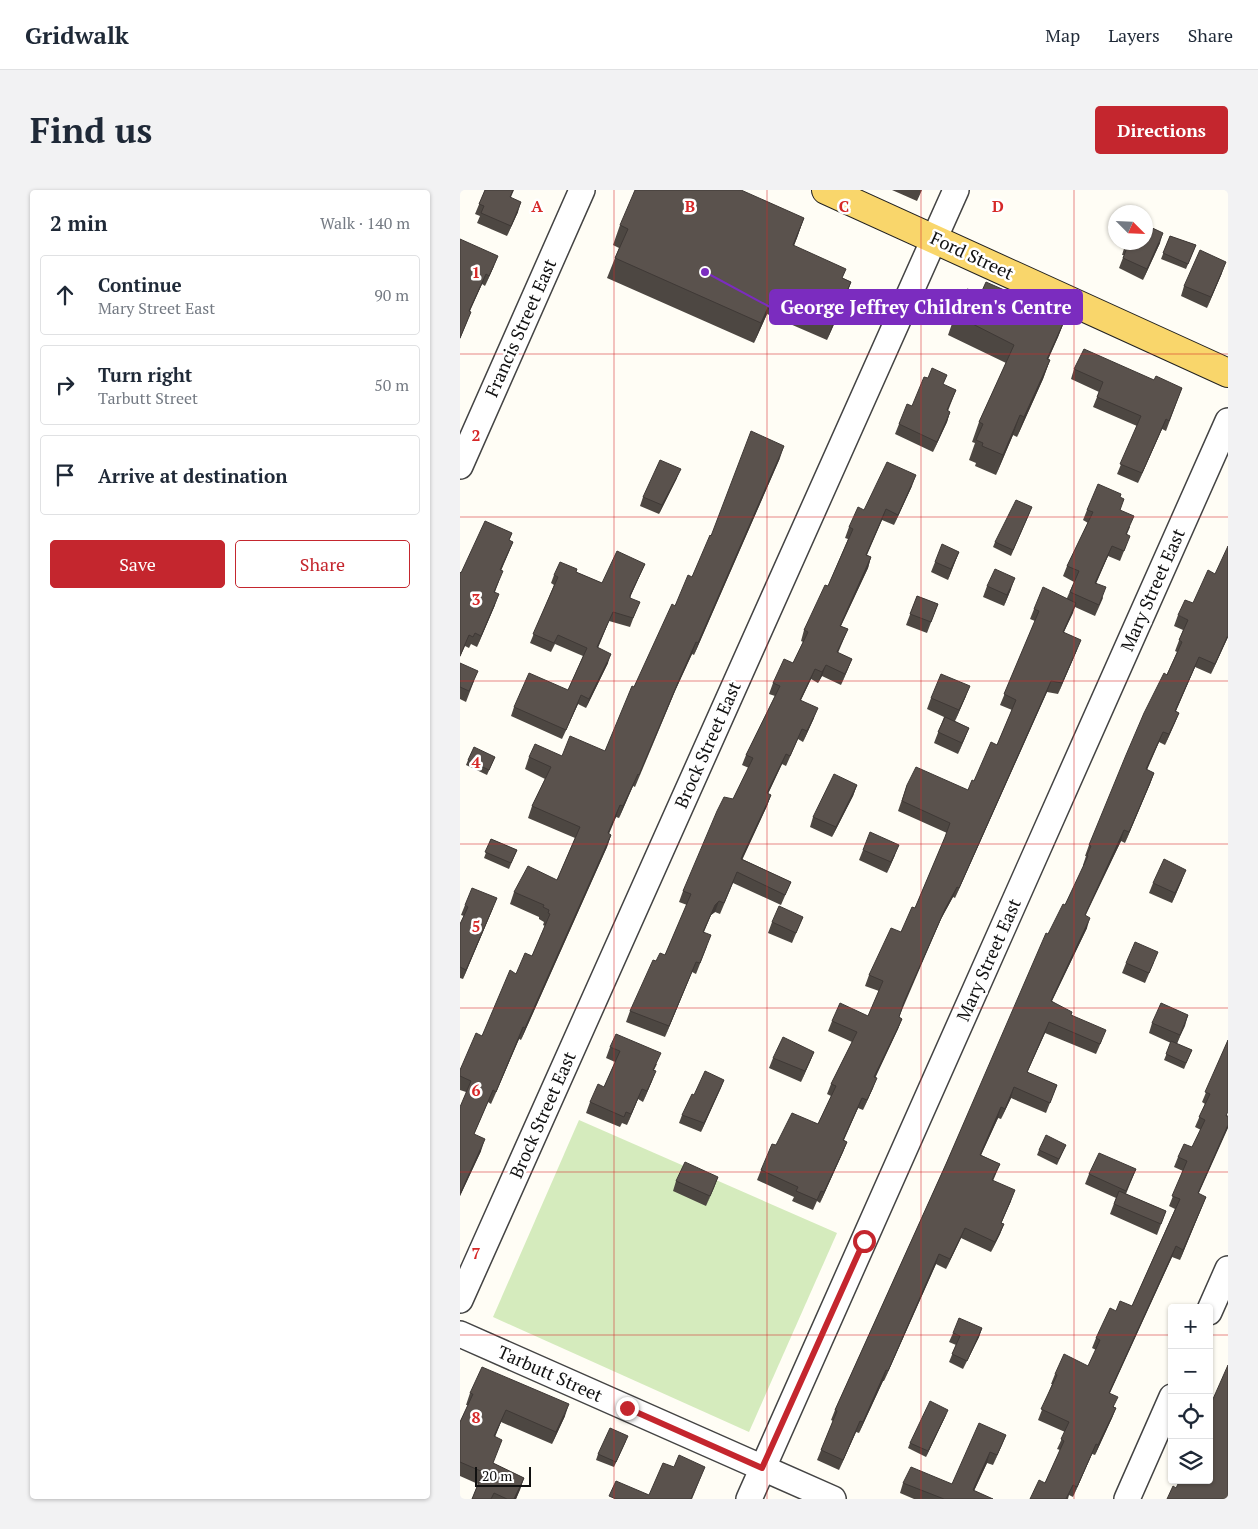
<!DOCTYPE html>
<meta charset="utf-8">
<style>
body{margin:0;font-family:"PT Serif",serif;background:#f2f2f3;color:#1f2937}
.controls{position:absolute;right:15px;bottom:15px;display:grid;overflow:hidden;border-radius:5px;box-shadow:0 1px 4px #0004}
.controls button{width:45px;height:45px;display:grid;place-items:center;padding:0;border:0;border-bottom:1px solid #e0e1e3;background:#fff;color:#1f2937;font:25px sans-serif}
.compass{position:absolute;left:648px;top:15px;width:45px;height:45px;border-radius:50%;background:#fff;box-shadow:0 1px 4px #0004;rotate:114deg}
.scale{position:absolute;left:15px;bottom:12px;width:56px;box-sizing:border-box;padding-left:5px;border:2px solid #111;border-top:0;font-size:14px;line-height:18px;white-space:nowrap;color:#111;-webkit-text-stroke:4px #fff;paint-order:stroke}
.stop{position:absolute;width:15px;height:15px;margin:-11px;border:4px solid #c4262e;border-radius:50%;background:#fff}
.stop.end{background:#c4262e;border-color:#fff;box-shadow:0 1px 5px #0008}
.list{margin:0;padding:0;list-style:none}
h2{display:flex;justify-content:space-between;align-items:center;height:65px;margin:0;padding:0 20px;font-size:21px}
h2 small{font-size:16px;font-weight:400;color:#747a83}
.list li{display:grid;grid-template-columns:32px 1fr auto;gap:15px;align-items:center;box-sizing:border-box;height:80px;margin:0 10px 10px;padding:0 10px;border:1px solid #e0e1e3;border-radius:5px}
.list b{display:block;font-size:19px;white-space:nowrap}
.list p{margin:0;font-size:16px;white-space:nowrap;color:#747a83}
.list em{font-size:16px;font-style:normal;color:#747a83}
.actions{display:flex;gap:10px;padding:15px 20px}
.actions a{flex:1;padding:11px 0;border:1px solid #c4262e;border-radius:5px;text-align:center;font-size:18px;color:#c4262e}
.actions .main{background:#c4262e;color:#fff}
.icon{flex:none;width:28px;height:28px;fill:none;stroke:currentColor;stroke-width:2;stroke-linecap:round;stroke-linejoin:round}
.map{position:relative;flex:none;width:768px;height:1309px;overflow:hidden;border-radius:5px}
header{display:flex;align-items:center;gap:30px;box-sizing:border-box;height:70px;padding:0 25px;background:#fff;border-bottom:1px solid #e0e1e3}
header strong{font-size:24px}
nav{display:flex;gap:28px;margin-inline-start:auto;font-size:18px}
.intro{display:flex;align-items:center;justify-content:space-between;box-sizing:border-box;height:120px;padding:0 30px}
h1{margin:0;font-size:35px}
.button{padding:12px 22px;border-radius:5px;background:#c4262e;color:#fff;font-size:18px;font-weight:700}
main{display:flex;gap:30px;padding:0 30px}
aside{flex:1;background:#fff;border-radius:5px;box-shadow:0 1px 4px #0004}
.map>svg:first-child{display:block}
.green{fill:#d5ebbd}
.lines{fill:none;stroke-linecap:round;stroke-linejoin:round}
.minor-casing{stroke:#444;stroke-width:28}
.major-casing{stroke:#222;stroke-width:30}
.minor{stroke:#fff;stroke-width:25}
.major{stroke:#f9d66b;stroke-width:28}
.wall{fill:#4d4742}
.shaded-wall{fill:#3f3936}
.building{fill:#5a524d;stroke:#3f3936}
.route{stroke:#c4262e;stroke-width:6}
.grid{fill:none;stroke:#d62828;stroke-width:1;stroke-opacity:0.55}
.labels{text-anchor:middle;stroke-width:5;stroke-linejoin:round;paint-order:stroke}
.street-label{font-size:18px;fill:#111;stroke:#fff}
.grid-label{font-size:16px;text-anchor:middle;font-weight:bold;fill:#d62828;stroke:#fff;stroke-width:5;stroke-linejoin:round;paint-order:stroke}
.leader{fill:none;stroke:#7b2cbf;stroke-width:2}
.callout-dot{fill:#7b2cbf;stroke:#fff;stroke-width:2}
.callout{fill:#7b2cbf;stroke:#7b2cbf;stroke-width:2}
.callout-label{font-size:19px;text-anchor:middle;font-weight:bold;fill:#fff}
</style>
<header>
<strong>Gridwalk</strong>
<nav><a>Map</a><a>Layers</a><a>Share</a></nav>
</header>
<div class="intro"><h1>Find us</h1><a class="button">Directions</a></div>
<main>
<aside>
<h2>2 min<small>Walk · 140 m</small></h2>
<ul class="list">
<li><svg class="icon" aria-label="ahead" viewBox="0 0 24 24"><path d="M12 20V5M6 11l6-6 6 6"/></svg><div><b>Continue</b><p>Mary Street East</p></div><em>90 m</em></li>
<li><svg class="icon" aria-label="right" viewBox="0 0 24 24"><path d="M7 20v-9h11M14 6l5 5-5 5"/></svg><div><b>Turn right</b><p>Tarbutt Street</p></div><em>50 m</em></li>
<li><svg class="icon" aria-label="arrive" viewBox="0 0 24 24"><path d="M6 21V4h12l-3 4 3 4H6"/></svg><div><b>Arrive at destination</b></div></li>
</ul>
<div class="actions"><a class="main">Save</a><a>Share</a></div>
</aside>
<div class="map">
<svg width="768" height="1309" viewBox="0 0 768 1309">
<rect width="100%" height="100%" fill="#fffdf5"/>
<path class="green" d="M119,930L377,1043L289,1242L33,1127Z"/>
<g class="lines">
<defs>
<path id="minor" d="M0,276L122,0
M0,1110L496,0
M749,1122L768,1079
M0,1144L373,1309
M289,1309L768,231
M667,1309L712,1207"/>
<path id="major" d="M366,0L768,183"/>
</defs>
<use href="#minor" class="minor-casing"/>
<use href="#major" class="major-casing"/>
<use href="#minor" class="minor"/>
<use href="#major" class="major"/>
</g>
<path class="wall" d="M25,0H54L51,7L58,22L47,46L17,33L20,26L15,24Z
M432,0H462L457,11Z
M344,28L334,56L383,88L391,92L384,112L367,150L307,124L294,153L147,88L159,58L153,55L160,35Z
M710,46L736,55L726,79L701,69Z
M0,49L34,76L25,96L22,94L10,121L7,132L0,149Z
M666,52L700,53L683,90L659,78L664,65H662Z
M762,83L747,118L721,106L724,96Z
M495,125L606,127L598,147L588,169L590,170L583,189L557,247L553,245L536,285L515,276L516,273L509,270L515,253L512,252L519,232L546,173L488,145Z
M614,179L694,190L722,198L706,241L702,239L678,293L657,284L677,236L633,217L639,202L611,189Z
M483,195L496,200L488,221L490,222L487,232L473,262L435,244L439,234L452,216Z
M320,268L234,465L232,464L215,501L175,597L173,596L159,628L156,627L149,644L151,645L147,657L61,850L59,849L31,914L28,912L14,944L21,961L0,1006L6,902L0,900V880L22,846L56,784L72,766L85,736L83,735L84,732L79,729V727L50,714L54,702L97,690L115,648L68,628L72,616L85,589L65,579L69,567L102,566L145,561L174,497L215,416L232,387L251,346Z
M217,288L199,324L180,316L183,307Z
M452,296L434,335L422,330L407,365L411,367L408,378L381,436L388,439L378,463L392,469L381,495L362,486L358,493L351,489L341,510L354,528L343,552L338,549L326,576L322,574L308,604L311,605L307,616L282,669L331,692L321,715L273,693L260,724L255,722L251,725L244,742L247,756L236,784L232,782L205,847L166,832L170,821L196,771L205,765L227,715L219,712L223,701L273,609L289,578L282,575L286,565L315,506L309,504L313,493L333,473L343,452L341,451L344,440L368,396L388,349L385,348L389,337L404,320Z
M660,307V320L670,337L667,344L666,356L660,371L648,366L636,393L643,408L635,426L615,417L604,442L617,460L598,504L587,502L495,708L493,707L481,729L439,827L442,829L438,839L415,887L413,898L403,920L398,918L384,950L387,952L383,962L360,1013L357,1011L353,1020L332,1011L334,1007L297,990L301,980L316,955L358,934L371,906L367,904L371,894L392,852L368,841L372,831L408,826L419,801L405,796L409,785L441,742L455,718L487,643L438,621L447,595L508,600L514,591L537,555L552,520L540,515L575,431L570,429L574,419L607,408L614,392L603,386L607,376L628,333L623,330L627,320Z
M570,322L551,366L533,357L535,352Z
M52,343L49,350L53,352L41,380L39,391L35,402V415L17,457L11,454L9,458L5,456L0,467V382L1,383Z
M499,362L488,390L471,382L475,372Z
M185,374L170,407L176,421L170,437L149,431L138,458L148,473L126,518L118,514L102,549L51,526L54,517L108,500L123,466L95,454L91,462L70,453L94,395L91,393L94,385L116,382L142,393Z
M527,396L551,399L544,416L523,407Z
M457,406L478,414L467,443L446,435Z
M718,425L768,447L751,484L735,477L716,521L719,523L705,555L699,552L687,580L694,583L690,594L665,653L661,651L625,725L627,738L592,811L611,825L642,850L636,864L585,843L567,882L597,895L586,923L551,908L541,929L538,928L521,965L540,974L533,991L551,1011L541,1033L544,1034L540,1044L531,1062L501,1048L486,1079L476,1074L424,1191H423L399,1243L396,1242L379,1280L357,1270L373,1231L371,1230L375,1220L486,974L588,744L605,715L624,676L623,675L626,666H625L629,655L717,462L715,461L723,440L714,436Z
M0,473L14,491L6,512L0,509Z
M506,506L495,531L509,538L498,564L474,553L484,527L467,519L471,508Z
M35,567L27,585L6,575L8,570Z
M397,595L393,606L372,647L350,637L353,627Z
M31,649L57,660L49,679L24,668Z
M403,660L435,665L427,683L399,670Z
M722,690L712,713L689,703L693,693Z
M5,715L33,718L3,789L0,788V734L4,726L1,725Z
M343,727L332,753L308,743L312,732Z
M694,772L685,793L662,783L666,773Z
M728,825L717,854L732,860L724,879L704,870L711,853L689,843L692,833Z
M768,850L767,926L768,937L738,1004L746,1007L720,1070L712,1067L650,1203L654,1217L656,1218L652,1228L635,1265L632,1264L613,1307L609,1305L608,1309H570L585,1293L600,1260L597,1259L605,1242L578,1230L592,1194H591L595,1184L628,1176L636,1160L632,1158L636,1148L656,1121L672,1116L715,1019L709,1016L723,981L714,977L718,967L732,957L741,940L735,937L745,914L742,912Z
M150,857L197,874L194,880L192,891L183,912L178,909L167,935L162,933L160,937L126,923L130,912L144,897L155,872L146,868Z
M354,862L341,892L309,878L313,868Z
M264,890L241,942L219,933L222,925Z
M606,955L597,975L577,965L579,960Z
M676,979L666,1004L706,1021L697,1045L650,1024L656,1008L625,994L629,984Z
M258,987L246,1016L213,1001L216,991Z
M522,1138L519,1147L503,1179L489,1172L496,1155L489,1152L493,1143Z
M10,1203L105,1226L92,1254L41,1232L35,1247L33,1273L64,1288L56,1309H12L18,1294L0,1286V1232L8,1215H6Z
M486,1225L466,1267L448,1258L450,1253Z
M546,1245L533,1275L527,1273L514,1301L533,1309H454L440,1303L443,1293L492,1294Z
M166,1251L154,1277L136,1270L138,1264Z"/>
<path class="shaded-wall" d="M61,12L58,22L47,46L51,36Z
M344,28L337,48L325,75L333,55Z
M703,43L700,53L683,90L687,79Z
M38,66L34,76L25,96L29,86Z
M766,72L762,83L747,118L751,107Z
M26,84L22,94L5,131L9,121Z
M391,92L384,112L367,150L374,130Z
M314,104L307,124L294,153L301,133Z
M606,127L598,147L580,188L587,169Z
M590,170L583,189L557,247L564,227Z
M490,222L487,232L473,262L477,252Z
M560,225L553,245L536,285L543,265Z
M706,229L702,239L678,293L682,283Z
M324,256L320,268L234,465L238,453Z
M221,279L217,288L199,324L202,315Z
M456,285L452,296L434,335L438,325Z
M426,319L422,330L402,375L406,365Z
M53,352L49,362L37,390L40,380Z
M652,356L648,366L632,403L635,393Z
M499,362L495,372L488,390L491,379Z
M411,367L408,378L376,446L380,436Z
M185,374L181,383L167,414L170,405Z
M555,388L551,399L544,416L547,405Z
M39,404L35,415L17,457L21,446Z
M616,413L613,423L599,452L603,442Z
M153,422L149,431L134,466L137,457Z
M768,445V447L751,484L755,474Z
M621,450L617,460L598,504L602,493Z
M236,452L232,464L215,501L175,597L219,490Z
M151,464L148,473L126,518L129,509Z
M739,467L735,477L711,532L715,521Z
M392,469L388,479L381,495L385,484Z
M366,475L362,486L358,493L362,482Z
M355,479L351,489L336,520L340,510Z
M591,491L587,502L495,708L499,698Z
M510,496L506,506L495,531L499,520Z
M121,505L118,514L102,549L106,540Z
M358,518L354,528L343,552L347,541Z
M719,523L715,533L705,555L709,544Z
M509,538L505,548L498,564L502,553Z
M703,542L699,552L682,590L686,579Z
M326,564L322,574L303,614L307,603Z
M694,583L690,594L665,653L669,642Z
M178,584L173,596L159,628L163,616Z
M397,595L393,606L372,647L376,637Z
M311,605L307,616L278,679L281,669Z
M160,615L156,627L143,655L148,643Z
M664,640L661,651L621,735L625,725Z
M151,645L147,657L61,850L65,838Z
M439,655L435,665L427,683L431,672Z
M726,680L722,690L712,713L715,703Z
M497,697L493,707L481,729L440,822L444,812L485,719Z
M37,708L33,718L3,789L6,780Z
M259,711L255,722L251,725L239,752L255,715Z
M630,728L627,738L587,821L591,811Z
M236,772L232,782L205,847L209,836Z
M728,825L725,836L716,855Z
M442,829L438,839L411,897L414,887Z
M589,832L585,843L563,892L567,882Z
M63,837L59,849L31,914L36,902Z
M354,862L350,872L341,892L345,881Z
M196,881L192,891L183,912L187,901Z
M417,888L413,898L403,920L407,910Z
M264,890L261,898L241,942L244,933Z
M554,897L551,908L541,929L545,919Z
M182,899L178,909L167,935L171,924Z
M402,908L398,918L379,960L383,950Z
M541,917L538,928L516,976L520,965Z
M768,935V938L734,1014L738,1003Z
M25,949L21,961L0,1006V1004Z
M387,952L383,962L360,1013L364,1002Z
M258,987L254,998L246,1016L250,1006Z
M555,1000L551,1011L537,1043L541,1033Z
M746,1007L742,1017L720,1070L723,1060Z
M544,1034L540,1044L531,1062L535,1052Z
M505,1038L501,1048L486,1079L490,1069Z
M716,1056L712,1067L645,1213L649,1203Z
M479,1064L476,1074L424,1191L428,1181Z
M522,1138L519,1147L503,1179L507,1171Z
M426,1180L423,1191L399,1243L403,1232Z
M109,1214L105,1226L92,1254L96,1242Z
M656,1218L652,1228L635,1265L638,1255Z
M46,1220L41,1232L30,1258L34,1246Z
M488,1220L486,1225L466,1267L468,1261Z
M400,1231L396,1242L379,1280L383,1270Z
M546,1245L542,1255L533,1275L537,1265Z
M636,1254L632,1264L613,1307L617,1297Z
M530,1262L527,1273L510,1309L513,1300Z
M245,1277L241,1287L232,1309H231Z
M64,1288L60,1300L56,1309H54Z"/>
<path class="building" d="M25,0H53L50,7L61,12L51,36L21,23L24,16L19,14Z
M175,0H281L344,28L333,55L386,79L382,88L391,92L374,130L314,104L301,133L155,68L168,39L160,35Z
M686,35L703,43L687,79L663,68L668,55L666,54V52H686Z
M710,46L736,55L728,74L703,63Z
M0,49L38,66L29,86L26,84L9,121L11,122L0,148Z
M740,60L766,72L751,107L724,96Z
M526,92L606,127L587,169L590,170L564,227L560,225L543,265L522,256L523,253L516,250L523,234L519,232L554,155L495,125L507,99L521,103Z
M624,159L694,190L696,186L722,198L709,231L706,229L682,283L660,274L681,226L637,207L643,192L614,179Z
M472,178L487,185L483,194L496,200L487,220L490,222L477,252L439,234L447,214L452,216L464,187L468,188Z
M291,241L324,256L238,453L236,452L219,490L179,585L178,584L163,616L160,615L148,643L151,645L65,838L63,837L36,902L33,900L14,944L25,949L0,1004V917L11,891L0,886V880L16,843L22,846L50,780L56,784L65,763L72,766L90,724L88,723L89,720L83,717L84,715L54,702L68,676L97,690L120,637L72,616L91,577L69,567L75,554L102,566L110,546L145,561L172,496L174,497L212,414L215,416L228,385L232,387L250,345L251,346Z
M200,270L221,279L202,315L183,307Z
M427,272L456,285L438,325L426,319L406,365L411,367L380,436L388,439L377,462L392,469L385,484L366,475L362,482L355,479L340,510L358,518L347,541L342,539L330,566L326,564L307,603L311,605L281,669L331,692L325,705L277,682L264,713L259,711L255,715L243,742L251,745L240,773L236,772L209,836L170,821L193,770L196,771L200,763L205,765L231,704L223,701L257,621L264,607L273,609L293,568L286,565L320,496L313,493L324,469L333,473L348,442L344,440L365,395L368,396L393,339L389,337L398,317L404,320Z
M638,294L661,304L660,307L664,309L660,320L674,326L666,344L670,346L664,361L652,356L635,393L646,397L639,415L610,402L619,381L607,376L633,322L627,320Z
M556,310L572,317L553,360L535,352Z
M25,331L52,343L49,350L53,352L40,380L43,381L34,402L39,404L21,446L15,443L13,447L9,445L0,466V382L1,383Z
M482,354L499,362L491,379L475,372Z
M768,356V445L755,474L739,467L715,521L719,523L709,544L703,542L686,579L694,583L669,642L664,640L625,725L630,728L591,811L612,822L611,825L646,840L640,854L589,832L567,882L597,895L590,913L554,897L545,919L541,917L520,965L540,974L532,990L555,1000L541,1033L544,1034L535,1052L505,1038L490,1069L479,1064L428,1181L426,1180L403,1232L400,1231L383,1270L361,1260L377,1221L375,1220L486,974L586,743L588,744L603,714L605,715L628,666L627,665L631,656L629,655L666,565L684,523L704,483L707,485L722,452L719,450L728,430L718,425L725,410L733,413L748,380L755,384Z
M157,361L185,374L170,405V408L180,412L173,428L153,422L137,457L151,464L129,509L121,505L106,540L54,517L69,483L108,500L127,458L98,445L94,453L73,444L98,387L94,385L100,372L117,379L116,382L142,393Z
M535,379L555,388L547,405L527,396Z
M583,397L616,413L603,442L621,450L602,493L591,491L499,698L497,697L485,719L444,812L439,827L442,829L414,887L417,888L407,910L402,908L383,950L387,952L364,1002L361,1001L357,1010L336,1001L338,997L301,980L312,954L316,955L332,923L358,934L376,896L371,894L397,842L372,831L380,813L408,826L423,791L409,785L431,738L441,742L452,717L455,718L485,647L490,633L442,611L447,595L456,577L508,600L512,590L514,591L531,552L537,555L556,510L544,504L579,421L574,419Z
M457,406L478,414L471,432L450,424Z
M0,473L18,481L9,501L0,497Z
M481,484L510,496L499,520L471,508Z
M485,527L509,538L502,553L478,542Z
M14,557L35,567L29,580L8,570Z
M374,584L397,595L376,637L353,627Z
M410,642L439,655L431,672L403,660Z
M31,649L57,660L51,673L25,662Z
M704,669L726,680L715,703L693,693Z
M12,698L37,708L6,780L0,777V734L8,717L5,715Z
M319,716L343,727L336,743L312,732Z
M675,752L698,762L689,783L666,773Z
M701,813L728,825L720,845L692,833Z
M156,844L201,863L193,880L196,881L187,901L182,899L171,924L166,922L164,927L130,912L138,894L144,897L160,861L150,857Z
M323,847L354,862L345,881L313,868Z
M768,850V921L766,926H768V935L738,1003L746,1007L723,1060L716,1056L649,1203L658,1207L653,1217L656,1218L638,1255L636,1254L617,1297L613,1295L606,1309H570L579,1290L585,1293L604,1251L601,1249L609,1232L581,1219L597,1185L595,1184L604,1164L628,1176L640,1150L636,1148L650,1118L656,1121L660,1111L672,1116L720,1009L712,1006L727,971L718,967L724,954L732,957L745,930L739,927L750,904L745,902Z
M711,851L732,860L726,873L706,864Z
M245,881L264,890L244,933L222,925L232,904L234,905Z
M586,945L606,955L599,969L579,960Z
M639,963L676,979L666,1001L629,984Z
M225,972L258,987L250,1006L216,991Z
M659,1001L706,1021L701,1034L654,1014Z
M499,1128L522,1138L507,1171L492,1164L500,1146L493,1143Z
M768,1175V1309H707L713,1296L716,1298L720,1290H749V1218Z
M22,1177L109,1214L96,1242L46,1220L34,1246L42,1250L33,1273L64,1288L54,1309H47L34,1303L31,1309H12L23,1282L0,1272V1232L13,1204L10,1203Z
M470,1211L488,1220L468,1261L450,1253Z
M519,1233L546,1245L537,1265L530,1262L513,1300L533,1309H484L443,1293L451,1277L492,1294Z
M150,1238L168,1246L156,1272L138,1264Z
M219,1265L245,1277L231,1309H156L149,1306L156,1291L189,1305L203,1273L214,1277Z"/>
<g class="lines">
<path class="route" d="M167,1218L302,1278L404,1051"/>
</g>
<path class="grid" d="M154,0V1309M307,0V1309M461,0V1309M614,0V1309M0,164H768M0,327H768M0,491H768M0,654H768M0,818H768M0,982H768M0,1145H712M749,1145H768"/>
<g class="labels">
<g class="street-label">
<text transform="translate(512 66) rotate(25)" y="6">Ford Street</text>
<text transform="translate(61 138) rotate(-66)" y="6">Francis Street East</text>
<text transform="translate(693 400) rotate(-66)" y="6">Mary Street East</text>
<text transform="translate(248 555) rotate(-66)" y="6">Brock Street East</text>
<text transform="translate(529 770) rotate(-66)" y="6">Mary Street East</text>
<text transform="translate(83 925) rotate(-66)" y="6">Brock Street East</text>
<text transform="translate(90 1184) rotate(24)" y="6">Tarbutt Street</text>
</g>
</g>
<g class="grid-label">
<text x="77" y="22">A</text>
<text x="230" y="22">B</text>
<text x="384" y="22">C</text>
<text x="538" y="22">D</text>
<text x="16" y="88">1</text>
<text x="16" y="251">2</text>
<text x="16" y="415">3</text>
<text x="16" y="578">4</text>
<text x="16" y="742">5</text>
<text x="16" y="906">6</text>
<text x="16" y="1069">7</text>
<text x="16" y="1233">8</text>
</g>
<path class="leader" d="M245 82L310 117"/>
<circle class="callout-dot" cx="245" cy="82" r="5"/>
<rect class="callout" x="310" y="100" width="312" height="34" rx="5"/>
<g class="callout-label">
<text x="466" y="124">George Jeffrey Children's Centre</text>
</g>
</svg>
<div class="controls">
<button>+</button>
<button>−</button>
<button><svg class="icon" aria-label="locate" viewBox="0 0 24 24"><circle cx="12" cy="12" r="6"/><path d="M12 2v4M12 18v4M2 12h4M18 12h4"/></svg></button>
<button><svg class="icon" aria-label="layers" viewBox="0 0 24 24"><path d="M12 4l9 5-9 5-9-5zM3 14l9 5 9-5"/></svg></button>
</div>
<svg class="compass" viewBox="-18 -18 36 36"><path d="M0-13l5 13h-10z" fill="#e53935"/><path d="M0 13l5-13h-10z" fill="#747a83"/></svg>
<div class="scale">20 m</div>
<div class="stop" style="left:404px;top:1051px"></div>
<div class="stop end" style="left:167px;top:1218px"></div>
</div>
</main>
